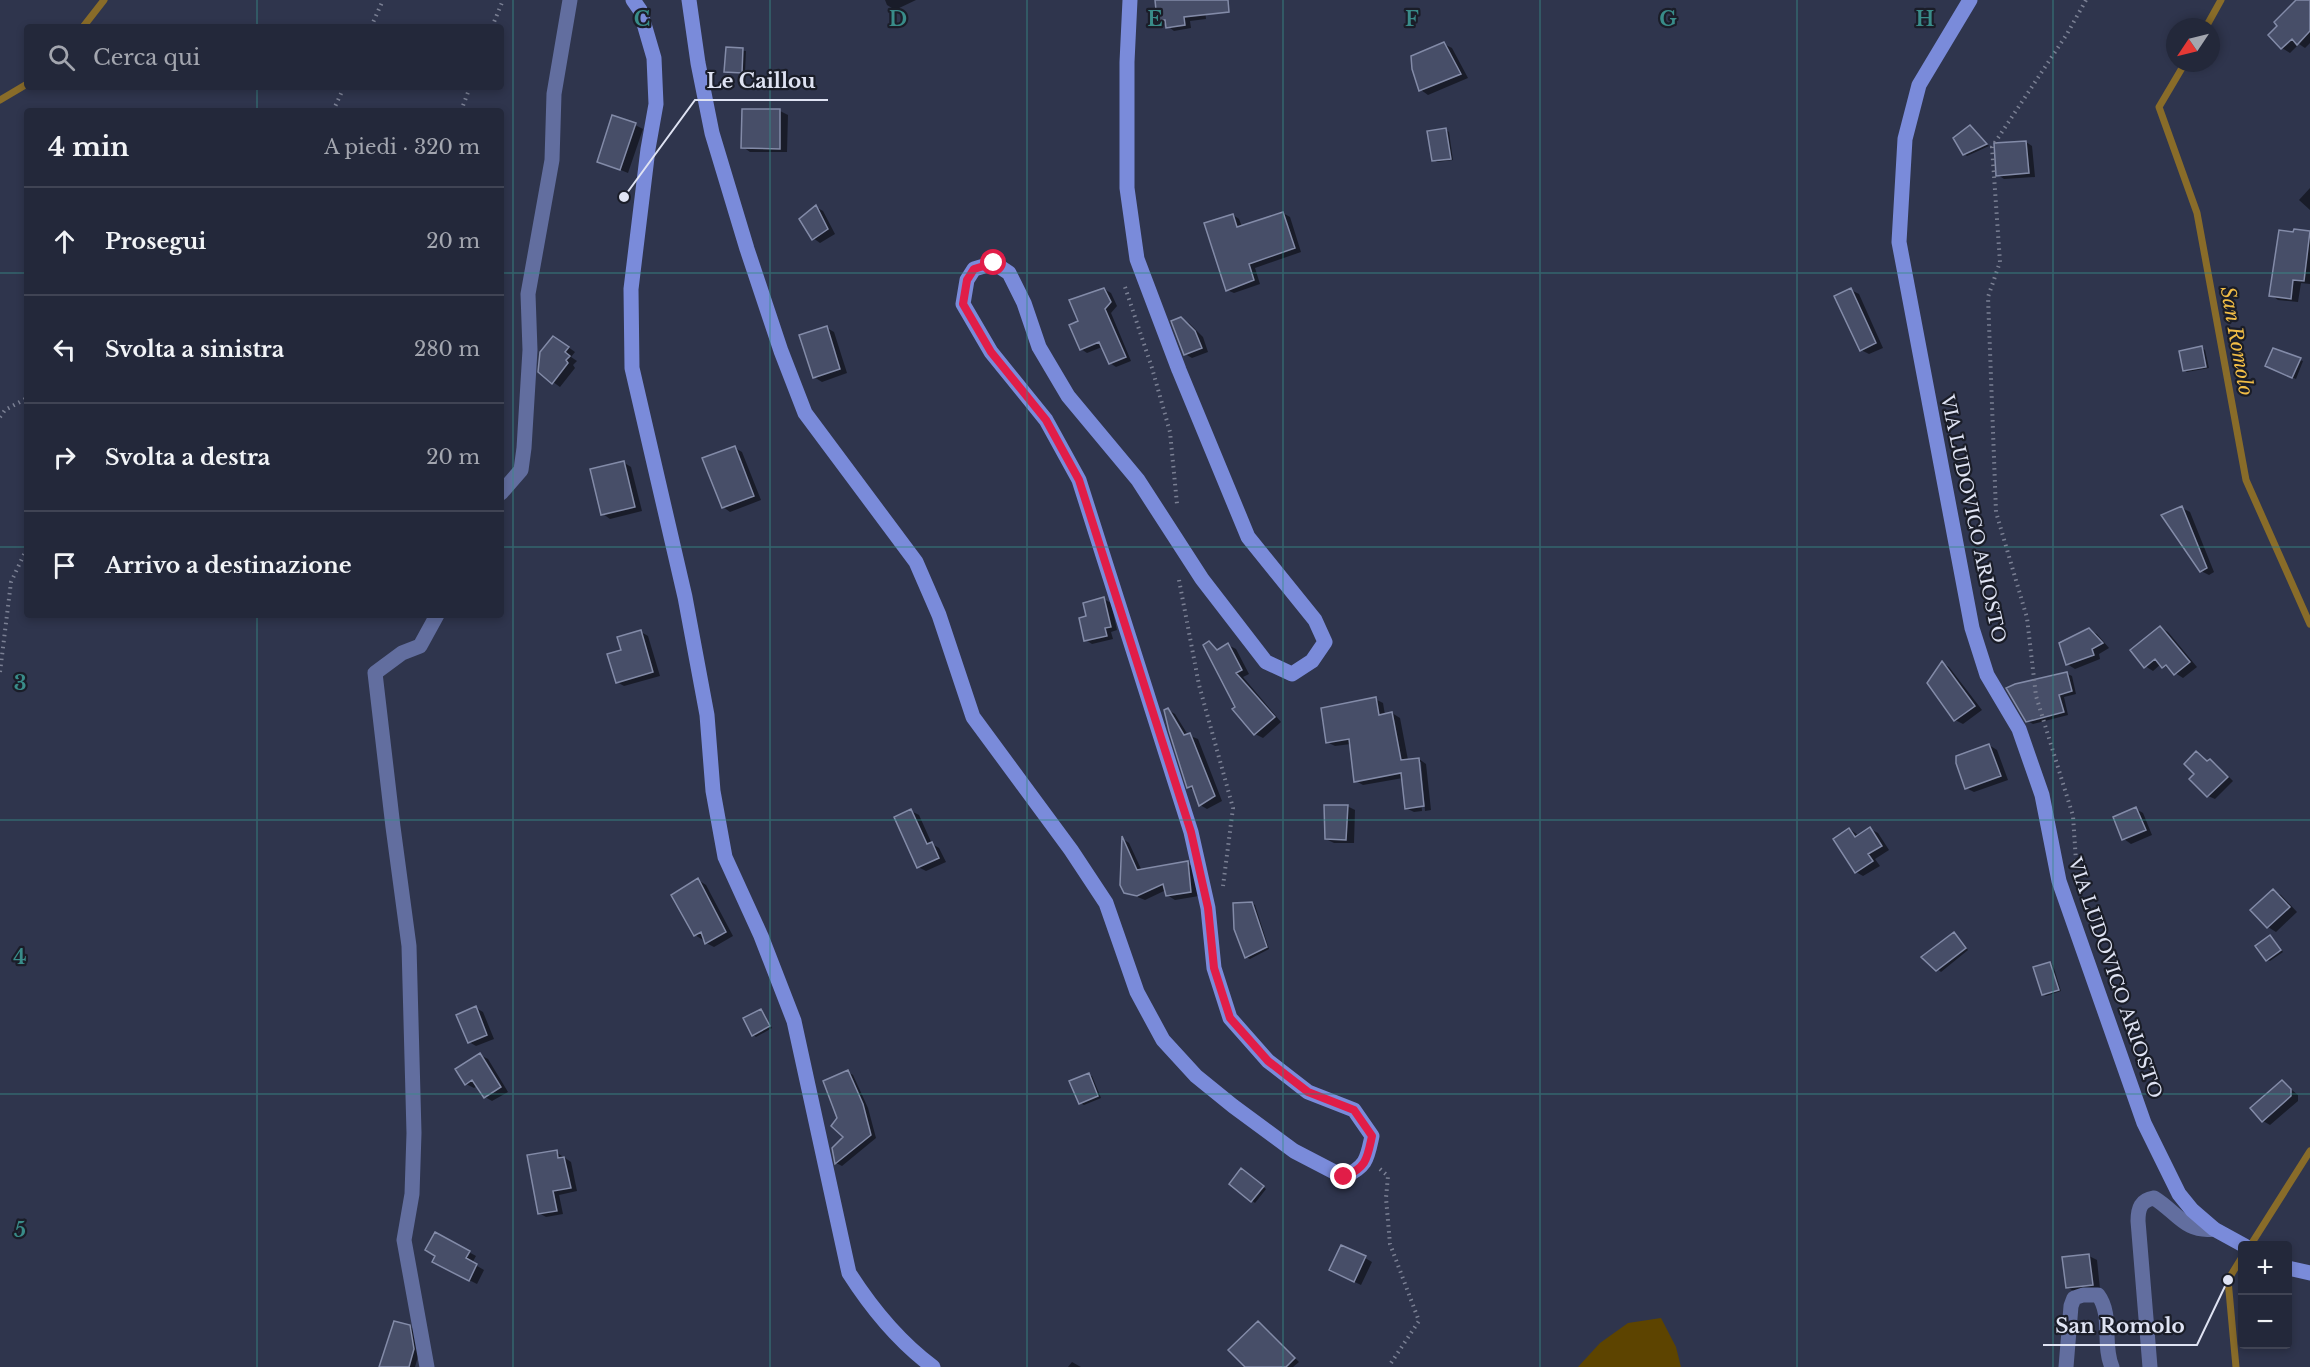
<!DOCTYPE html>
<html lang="it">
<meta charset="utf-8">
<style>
body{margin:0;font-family:"Libre Baskerville",serif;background:#2b3042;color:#f1f3f6}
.controls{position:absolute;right:18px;bottom:18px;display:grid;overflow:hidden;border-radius:6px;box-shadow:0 3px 9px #0003}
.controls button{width:54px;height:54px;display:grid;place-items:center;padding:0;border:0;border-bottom:2px solid #404454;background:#23283a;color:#f1f3f6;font:30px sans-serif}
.compass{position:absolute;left:2166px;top:18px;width:54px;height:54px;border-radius:50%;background:#23283a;box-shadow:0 3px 9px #0003;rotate:235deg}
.stop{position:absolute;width:18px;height:18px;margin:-14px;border:4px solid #e11d48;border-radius:50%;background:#fff}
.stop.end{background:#e11d48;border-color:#fff;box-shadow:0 2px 6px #0008}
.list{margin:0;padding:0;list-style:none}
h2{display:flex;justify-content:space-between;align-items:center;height:78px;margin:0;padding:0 24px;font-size:26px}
h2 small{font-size:20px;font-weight:400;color:#a3a6af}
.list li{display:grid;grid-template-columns:39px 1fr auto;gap:18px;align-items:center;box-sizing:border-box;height:108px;padding:0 24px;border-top:2px solid #404454}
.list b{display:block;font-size:22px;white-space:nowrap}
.list em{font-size:20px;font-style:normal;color:#a3a6af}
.icon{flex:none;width:33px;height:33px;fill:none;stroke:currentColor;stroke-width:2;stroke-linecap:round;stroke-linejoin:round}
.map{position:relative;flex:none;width:2310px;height:1367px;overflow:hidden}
.search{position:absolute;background:#23283a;box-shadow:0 3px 9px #0003;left:24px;top:24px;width:480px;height:66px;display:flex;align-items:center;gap:15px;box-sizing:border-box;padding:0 21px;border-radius:6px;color:#a3a6af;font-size:22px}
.panel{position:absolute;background:#23283a;box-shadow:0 3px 9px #0003;left:24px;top:108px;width:480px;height:510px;border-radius:6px}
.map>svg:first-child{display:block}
.green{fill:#5d4400}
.shadow{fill:#0007}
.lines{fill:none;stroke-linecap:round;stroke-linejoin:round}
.stream{stroke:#896c29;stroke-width:7}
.building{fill:#474e68;stroke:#838ba8;stroke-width:1.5}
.path{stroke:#7b8094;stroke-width:4;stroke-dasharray:1.5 4.5;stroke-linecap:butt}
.street{stroke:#626e9f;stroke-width:15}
.secondary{stroke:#7a8bda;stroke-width:15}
.route{stroke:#e11d48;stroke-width:8}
.grid{fill:none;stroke:#398c89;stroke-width:1.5;stroke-opacity:0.55}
.labels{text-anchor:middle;stroke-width:4.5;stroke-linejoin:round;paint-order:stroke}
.street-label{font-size:18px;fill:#dfe3f3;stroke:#1a1d28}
.water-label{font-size:20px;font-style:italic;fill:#f1bd46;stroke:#1a1d28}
.grid-label{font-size:20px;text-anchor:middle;font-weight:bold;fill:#398c89;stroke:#1a1d28;stroke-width:4.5;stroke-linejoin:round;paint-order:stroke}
.leader{fill:none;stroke:#dfe3f3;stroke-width:2}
.callout-dot{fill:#dfe3f3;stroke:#1a1d28;stroke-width:2}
.callout-label{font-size:20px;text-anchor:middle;font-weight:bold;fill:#dfe3f3;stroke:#1a1d28;stroke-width:4.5;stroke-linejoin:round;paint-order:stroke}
</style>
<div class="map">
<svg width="2310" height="1367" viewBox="0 0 2310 1367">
<rect width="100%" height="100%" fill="#2f354d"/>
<path class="green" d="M1661,1318L1676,1347L1681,1367H1578L1600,1343L1628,1323Z"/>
<path class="shadow" d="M885,0H916L895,10L887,5Z
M1156,0H1204L1206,19L1190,21L1191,28L1174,31L1159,19Z
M2298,0H2310V43L2305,48L2299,44L2290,53L2282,48L2270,35Z
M1444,44L1452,48L1468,78L1428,95L1421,90L1414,69Z
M727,49L746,51L745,74L726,72Z
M780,111L788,115L787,152H750L743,147Z
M635,125L643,129L628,173L599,161Z
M1970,127L1989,146L1967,156L1964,154Z
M1446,130L1449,132L1453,160L1437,162L1434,160Z
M2026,142L2032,146L2035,177L2004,179L1998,175Z
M2310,188V210L2299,200Z
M816,207L823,211L835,234L820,243L813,238Z
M1283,213L1290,217L1301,252L1255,268L1260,284L1234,293L1227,290L1233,215L1239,219L1242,227Z
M2295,230L2310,232V284L2301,283L2298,302L2278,300L2271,295Z
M1104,289L1111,293L1117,306L1111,313L1131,361L1116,367L1110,363L1102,347L1087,353L1081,349Z
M1851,290L1859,294L1883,348L1869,354L1861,350Z
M1181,319L1189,323L1203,337L1208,352L1192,358L1185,354Z
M827,328L834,332L847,373L822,382L814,377Z
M561,342L575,352L571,357L577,361L573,365L575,368L560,387L553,382Z
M2202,348L2205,350L2209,368L2187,372L2184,370Z
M2300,360L2303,361L2296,379L2270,368Z
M735,448L742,452L761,500L730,512L723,507Z
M623,462L631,467L642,511L610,519L603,514Z
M2182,508L2190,512L2214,572L2209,575L2201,571Z
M1104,599L1111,603L1117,630L1111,632L1113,639L1092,644L1086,640L1088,617Z
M2160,627L2168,632L2197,667L2183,678L2161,664L2153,671L2145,666Z
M2089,630L2097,634L2109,648L2099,654L2100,659L2075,669L2067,664Z
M641,632L648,636L660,676L624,686L617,682L623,651Z
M1209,643L1219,650L1228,645L1236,649L1249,674L1243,677L1281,722L1263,738L1255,734L1234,709L1237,707Z
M1942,663L1949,667L1982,710L1963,724L1955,720Z
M2066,673L2072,676L2076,694L2064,697L2068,715L2033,724L2027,721Z
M1375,699L1383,703L1385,715L1392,713L1400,718L1408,760L1419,759L1426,764L1431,810L1425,811L1421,762H1418L1422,811L1414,812L1406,808L1403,778L1363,785L1356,781L1351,744L1335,746L1327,742Z
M1168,710L1175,714L1188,735L1198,739L1222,801L1207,809L1200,805L1195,791L1188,787Z
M1989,745L1997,750L2008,780L1974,792L1966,788Z
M2196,752L2209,762L2210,761L2216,764L2233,781L2215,799L2208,796L2196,774Z
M1347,806L1355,810L1354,843H1334L1326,839Z
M2136,809L2143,813L2152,835L2131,844L2124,839Z
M911,811L919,815L932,844L939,848L946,862L926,871L918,867Z
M1850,829L1859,836L1870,829L1878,833L1889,850L1875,859L1880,866L1863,876L1856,872Z
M1123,839L1129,843L1142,871L1187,863L1195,868L1199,896L1175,900L1167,895L1166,890L1145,900L1125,892Z
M698,880L706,885L733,936L714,947L706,943L705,938L703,940L695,935Z
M2273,891L2281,895L2297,912L2276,932L2268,927L2252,910Z
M1252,903L1255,905L1269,949L1250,959L1246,957Z
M1954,934L1968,950L1941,972L1924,958Z
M2270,937L2283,952L2270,961L2267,960Z
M2050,963L2053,965L2061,991L2046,996L2043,994Z
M476,1008L483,1012L494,1039L476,1046L469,1042Z
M761,1011L764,1013L772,1028L756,1037L753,1035Z
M480,1055L488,1059L508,1092L492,1101L485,1097L478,1085L474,1088L466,1084Z
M848,1072L853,1075L868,1108L876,1138L842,1166L836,1163L833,1148L845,1137Z
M1089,1075L1092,1076L1101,1098L1084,1105L1080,1103Z
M2282,1082L2298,1095V1101L2270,1125L2263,1121Z
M556,1152L571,1162L577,1191L559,1195L563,1214L546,1217L539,1213Z
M1244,1172L1266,1189L1255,1203L1231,1184Z
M436,1234L476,1256L472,1263L484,1270L477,1284L441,1266L437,1255Z
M2089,1256L2097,1260L2100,1289L2075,1292L2067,1287Z
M1365,1258L1372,1262L1361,1285L1338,1274Z
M1259,1323L1299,1362L1293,1367H1261Z
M409,1326L415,1330L419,1353L415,1367H381Z
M1072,1362L1079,1366L1081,1367H1068Z"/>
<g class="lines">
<path class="stream" d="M83,27L104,0
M2206,27L2221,0
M2185,63L2159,107L2197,213L2246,480L2310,624
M0,100L27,84
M2250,1246L2310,1151
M2236,1367L2228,1280L2242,1257"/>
</g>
<path class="building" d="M1155,0H1228L1229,12L1184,17L1185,25L1166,28L1165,20H1157Z
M2296,0H2310V31L2297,45L2292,39L2281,49L2268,35L2277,26L2274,22Z
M1444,42L1461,74L1419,91L1412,69L1411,56Z
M726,47L743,48L742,73L724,72Z
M742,109H780V149L741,148Z
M612,115L636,123L620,170L597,162Z
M1970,125L1987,144L1963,155L1953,138Z
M1446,128L1451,159L1432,161L1427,131Z
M2026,141L2029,173L1996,176L1994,143Z
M816,205L828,229L812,240L799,219Z
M1283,212L1295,248L1249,264L1254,280L1226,291L1204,223L1233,214L1237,227Z
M2294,229L2310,231L2304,281L2293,280L2291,299L2269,296L2279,230L2293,232Z
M1104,288L1111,302L1105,309L1126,357L1109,364L1099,342L1080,350L1069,325L1078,321L1069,300Z
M1851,288L1876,343L1860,351L1834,296Z
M1181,317L1195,331L1202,348L1184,355L1171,321Z
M827,326L840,369L813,378L799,335Z
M553,336L569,347L565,352L570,356L566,360L568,363L552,384L538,372L540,352Z
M2202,346L2206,367L2183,371L2179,351Z
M2273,348L2301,358L2292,378L2265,366Z
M735,446L754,496L722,508L702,458Z
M624,461L635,507L601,515L590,469Z
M2182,506L2207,568L2200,572L2161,515Z
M1104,597L1111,627L1105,628L1107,636L1084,641L1079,618L1086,616L1083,603Z
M2160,626L2190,662L2174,675L2166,665L2162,668L2155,659L2144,668L2130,650Z
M2089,628L2103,643L2092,649L2094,655L2066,665L2059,643Z
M641,630L653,672L616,683L607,654L621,650L617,637Z
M1209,641L1217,650L1228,643L1242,670L1236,673L1275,717L1254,735L1232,709L1235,707L1203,645Z
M1942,661L1975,706L1954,721L1927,683Z
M2067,672L2072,691L2059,695L2064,712L2026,722L2006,688L2015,684Z
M1376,697L1379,715L1392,712L1401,760L1419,758L1424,806L1405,809L1401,773L1354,782L1349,739L1326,743L1321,708Z
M1168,708L1184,735L1190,733L1215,796L1199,806L1192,786L1187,788L1169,731L1164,710Z
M1989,744L2001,776L1965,789L1956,763V756Z
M2196,751L2207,761L2210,759L2228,777L2207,797L2189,779L2194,774L2184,764Z
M1324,805H1348L1346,840L1325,839Z
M2136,807L2146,830L2122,840L2113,817Z
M911,809L927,844L932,842L939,858L917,868L894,817Z
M1870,827L1882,846L1868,854L1873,861L1855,873L1833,839L1849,828L1855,837Z
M1122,836L1137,870L1188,861L1191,892L1166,896L1163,884L1137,896L1124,893L1120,885Z
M698,878L726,932L705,944L701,932L694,936L671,895Z
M2273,889L2290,907L2267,928L2250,910Z
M1252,902L1267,947L1245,958L1234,929L1233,903Z
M1954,932L1966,948L1936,971L1921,957Z
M2270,935L2281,950L2266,961L2255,946Z
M2050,962L2059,990L2042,995L2033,967Z
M476,1006L487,1035L468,1043L456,1015Z
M761,1009L770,1026L752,1036L743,1018Z
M480,1053L501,1087L484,1098L472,1080L465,1085L455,1069Z
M848,1070L863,1104L871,1135L835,1164L832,1148L843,1137L831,1126L837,1118L823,1081Z
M1089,1073L1098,1096L1079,1104L1069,1081Z
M2282,1080L2291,1089V1096L2262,1122L2250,1108Z
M557,1150L558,1158L564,1157L571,1188L553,1191L557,1211L538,1214L527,1155Z
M1241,1168L1264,1186L1251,1202L1229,1184Z
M435,1232L470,1251L466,1258L477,1264L469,1281L432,1262L435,1256L425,1250Z
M1341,1245L1366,1256L1354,1282L1329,1270Z
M2089,1254L2093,1285L2066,1288L2062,1257Z
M394,1321L410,1325L414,1349L409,1367H379Z
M1258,1321L1295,1358L1286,1367H1245L1228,1350Z"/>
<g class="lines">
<path class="path" d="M371,27L383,0
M492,27L503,0
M333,111L344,87
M461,111L470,87
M1125,287L1152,368L1170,432L1177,504
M0,417L5,410L27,398
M1179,580L1199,685L1233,808L1223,886
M0,672L11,582L27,548
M2076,861L2073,816L2036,696L2027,618L1996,512L1988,297L2000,262L1992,147L2067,34L2086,0
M1380,1169L1388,1176L1386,1198L1390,1244L1419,1321L1391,1363V1367"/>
<path class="street" d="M501,493L521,470L524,448L530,350L528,294L552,160L554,94L570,0
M427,1367L404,1240L412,1194L414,1133L409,946L393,827L375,673L402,653L420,646L437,615
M2066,1367L2071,1306L2074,1298L2083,1295H2098C2113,1315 2102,1345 2112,1367
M2150,1367L2138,1221C2138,1208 2141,1200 2154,1198C2177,1212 2185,1233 2214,1229"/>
<path class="secondary" d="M633,0L640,10L654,58L656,104L648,149L631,289L632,368L685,597L707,715L713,791L725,857L761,936L794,1021L849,1273C872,1309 898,1341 933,1367
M689,0L698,63L712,133L747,249L781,351L805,413L916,562L939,615L973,717L1071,850L1106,903L1137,992L1163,1040L1196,1076L1233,1106L1294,1151L1344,1177C1367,1166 1367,1159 1372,1136L1354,1110L1308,1092L1268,1061L1230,1018L1214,968L1208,908L1191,832L1079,480L1046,420L991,352L963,304L967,280L974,269L994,263L1009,273L1024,303L1039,347L1068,396L1138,480L1202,579L1266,662L1292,674L1312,661L1325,642L1315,620L1248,537L1179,370L1137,259L1127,188V62L1130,0
M1970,0L1919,85L1905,139L1899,242L1972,628L1987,675L2019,729L2042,795L2059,881L2144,1123L2179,1194L2192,1210L2214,1229L2245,1246
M2288,1268L2310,1273"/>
</g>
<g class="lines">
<path class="route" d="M994,263L974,269L967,280L963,304L991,352L1046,420L1079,480L1191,832L1208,908L1214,968L1230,1018L1268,1061L1308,1092L1354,1110L1372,1136C1367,1159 1367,1167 1344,1177"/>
</g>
<path class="grid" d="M257,0V27M513,0V1367M770,0V1367M1027,0V1367M1283,0V1367M1540,0V1367M1797,0V1367M2053,0V1367M257,87V111M0,273H27M501,273H2310M0,547H27M501,547H2310M257,615V1367M0,820H2310M0,1094H2310"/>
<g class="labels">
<g class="street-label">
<text transform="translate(1973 519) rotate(78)" y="6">VIA LUDOVICO ARIOSTO</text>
<text transform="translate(2115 978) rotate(71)" y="6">VIA LUDOVICO ARIOSTO</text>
</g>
<g class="water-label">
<text transform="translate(2237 341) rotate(80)" y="7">San Romolo</text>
</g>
</g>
<g class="grid-label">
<text x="642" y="26">C</text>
<text x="898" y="26">D</text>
<text x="1155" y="26">E</text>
<text x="1412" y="26">F</text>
<text x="1668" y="26">G</text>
<text x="1925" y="26">H</text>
<text x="20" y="690">3</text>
<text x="20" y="964">4</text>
<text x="20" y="1237">5</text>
</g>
<path class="leader" d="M624 197L695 100H828M2228 1280L2197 1345H2043"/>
<g class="callout-dot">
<circle cx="624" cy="197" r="6"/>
<circle cx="2228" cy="1280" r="6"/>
</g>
<g class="callout-label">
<text x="761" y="88">Le Caillou</text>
<text x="2120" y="1333">San Romolo</text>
</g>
</svg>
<div class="controls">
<button>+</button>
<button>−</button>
</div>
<svg class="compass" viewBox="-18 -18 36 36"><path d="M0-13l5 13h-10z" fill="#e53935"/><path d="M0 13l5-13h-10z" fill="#a3a6af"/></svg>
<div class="stop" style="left:994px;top:263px"></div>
<div class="stop end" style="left:1344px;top:1177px"></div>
<div class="search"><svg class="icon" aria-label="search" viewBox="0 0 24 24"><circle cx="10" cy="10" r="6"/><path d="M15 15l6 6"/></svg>Cerca qui</div>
<section class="panel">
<h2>4 min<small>A piedi · 320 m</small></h2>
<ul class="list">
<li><svg class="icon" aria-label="ahead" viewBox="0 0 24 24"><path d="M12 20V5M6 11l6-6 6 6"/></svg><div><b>Prosegui</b></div><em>20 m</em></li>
<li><svg class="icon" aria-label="left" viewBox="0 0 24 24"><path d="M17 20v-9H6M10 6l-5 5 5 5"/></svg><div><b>Svolta a sinistra</b></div><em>280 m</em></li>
<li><svg class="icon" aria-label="right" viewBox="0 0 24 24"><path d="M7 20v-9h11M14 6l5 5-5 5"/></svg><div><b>Svolta a destra</b></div><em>20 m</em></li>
<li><svg class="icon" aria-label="arrive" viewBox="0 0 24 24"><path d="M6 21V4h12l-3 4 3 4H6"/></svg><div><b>Arrivo a destinazione</b></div></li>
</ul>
</section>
</div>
